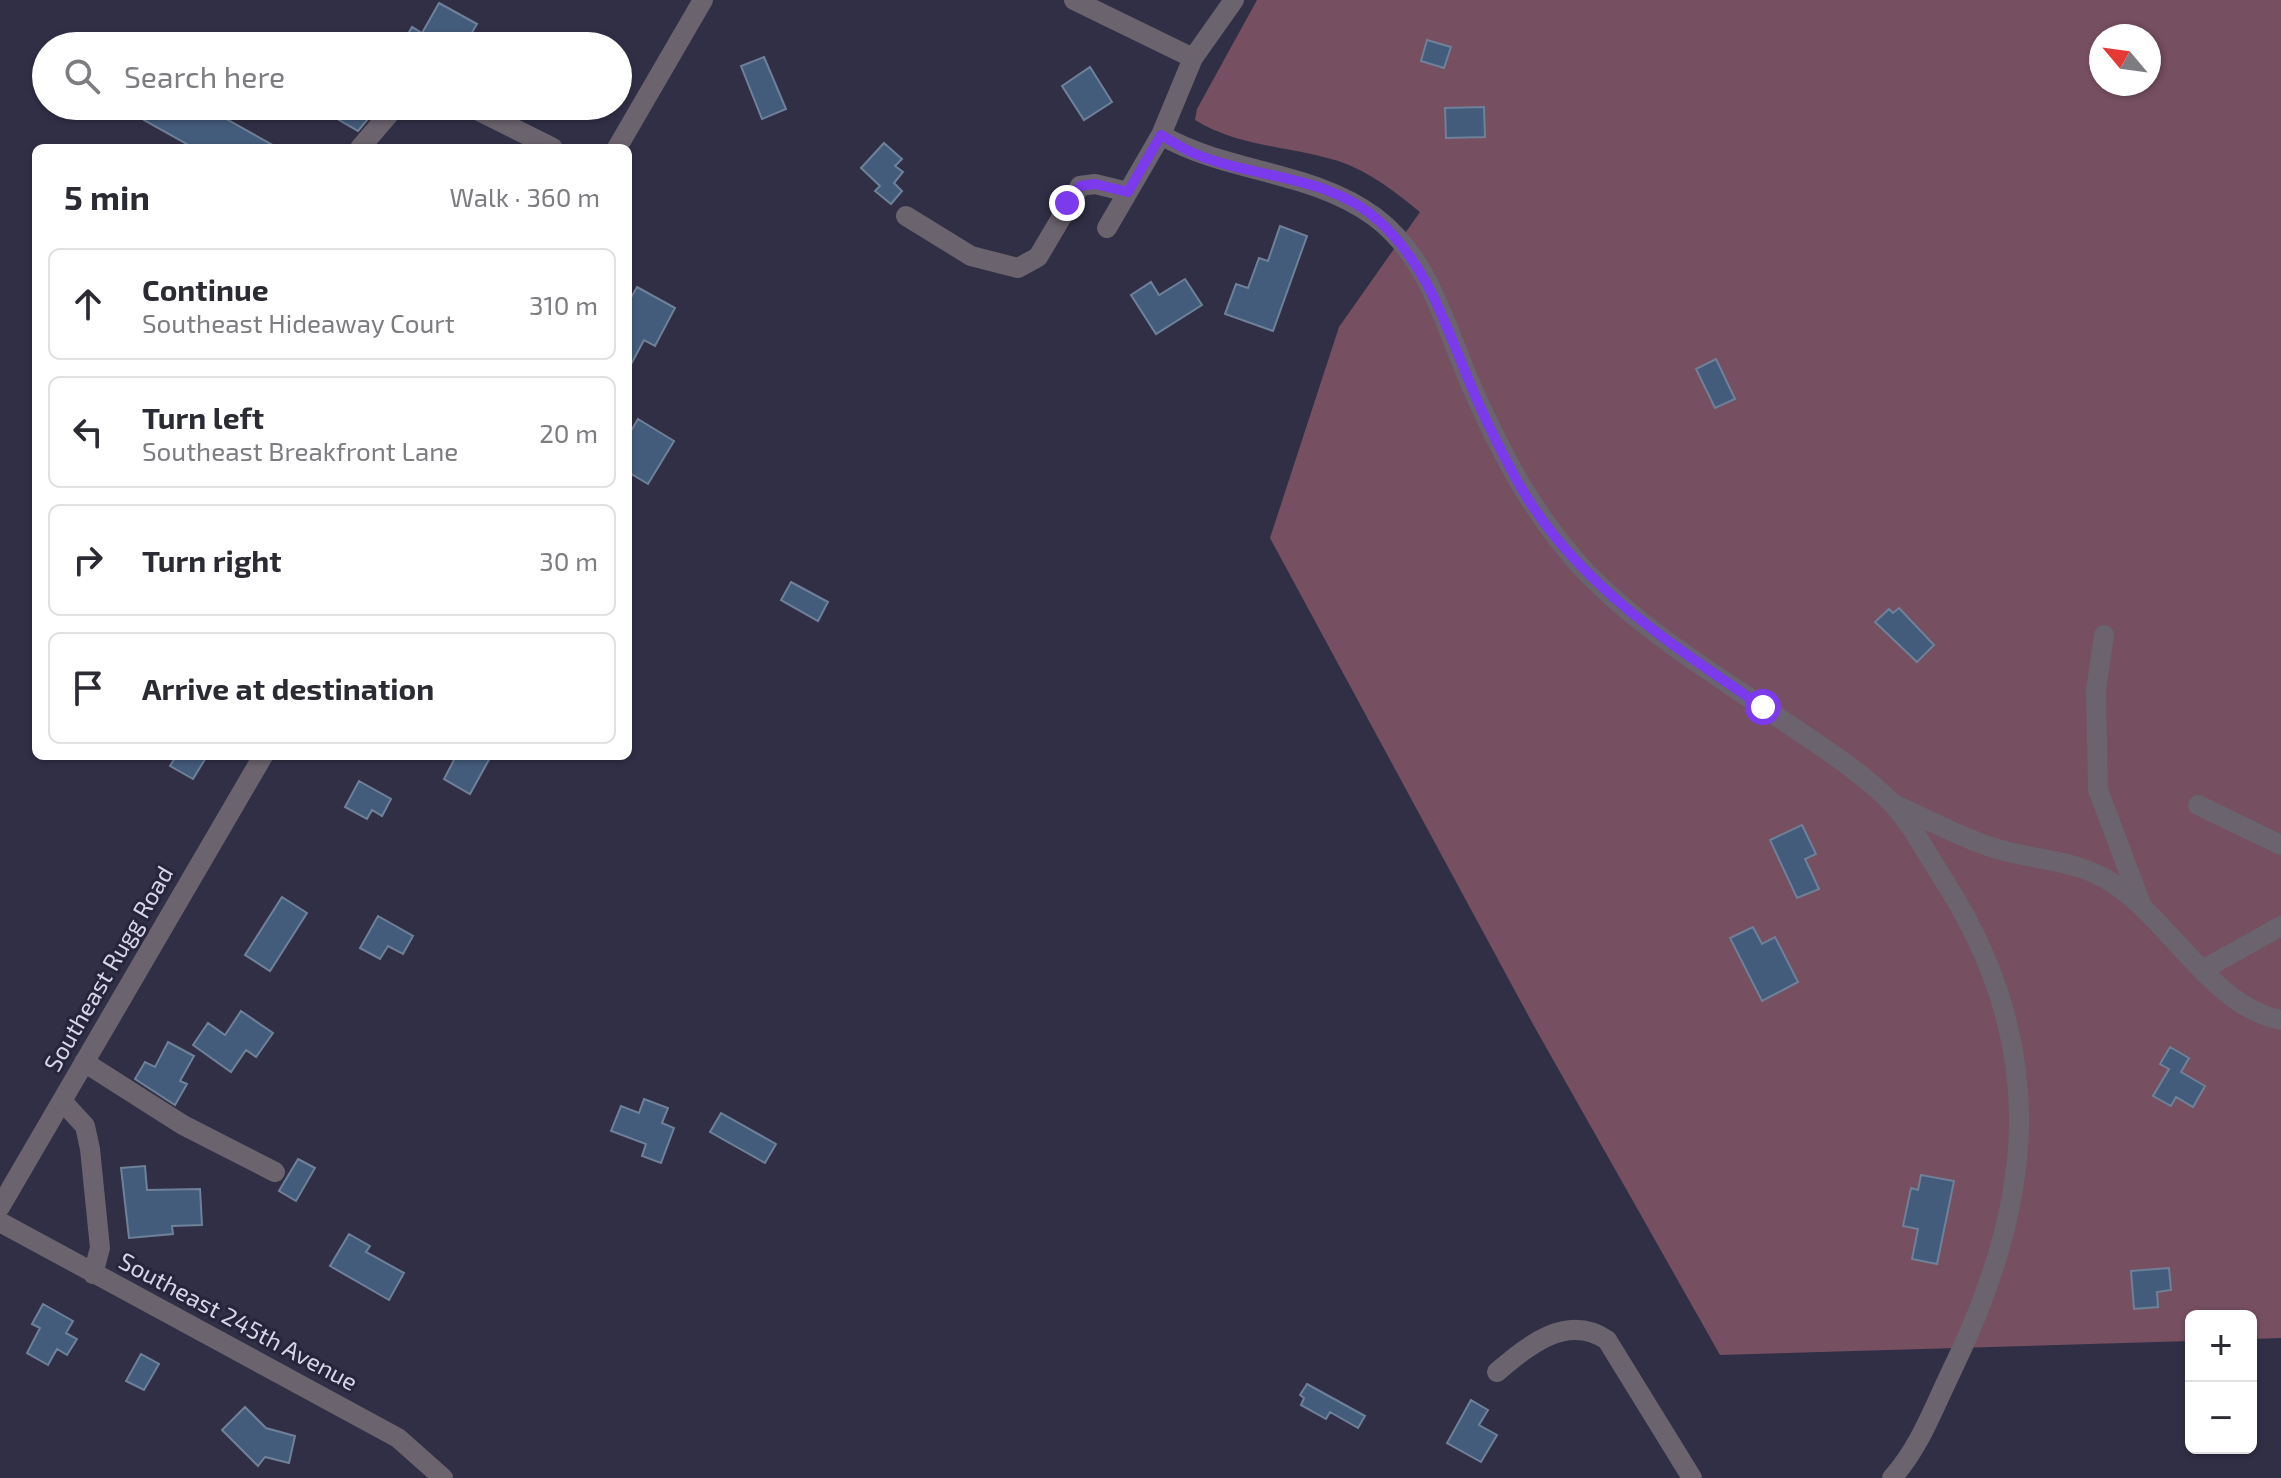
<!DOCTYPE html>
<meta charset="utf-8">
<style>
body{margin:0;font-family:"Exo 2",sans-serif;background:#f2f2f3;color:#2b2b33}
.controls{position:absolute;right:24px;bottom:24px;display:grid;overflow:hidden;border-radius:12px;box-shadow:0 2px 6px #0004}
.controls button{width:72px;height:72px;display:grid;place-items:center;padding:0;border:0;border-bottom:2px solid #e1e1e2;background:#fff;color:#2b2b33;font:40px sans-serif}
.compass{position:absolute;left:2089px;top:24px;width:72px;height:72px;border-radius:50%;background:#fff;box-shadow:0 2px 6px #0004;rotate:299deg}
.stop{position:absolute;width:24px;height:24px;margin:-18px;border:6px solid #7c3aed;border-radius:50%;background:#fff}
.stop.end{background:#7c3aed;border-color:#fff;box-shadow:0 2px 8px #0008}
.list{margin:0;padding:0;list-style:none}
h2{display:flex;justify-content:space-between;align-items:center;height:104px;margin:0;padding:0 32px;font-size:34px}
h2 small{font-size:26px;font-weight:400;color:#7c7c81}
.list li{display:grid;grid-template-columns:52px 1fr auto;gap:24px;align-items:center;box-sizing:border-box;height:112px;margin:0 16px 16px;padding:0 16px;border:2px solid #e1e1e2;border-radius:12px}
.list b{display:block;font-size:30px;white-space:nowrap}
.list p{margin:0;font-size:26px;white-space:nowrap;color:#7c7c81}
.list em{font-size:26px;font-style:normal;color:#7c7c81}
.icon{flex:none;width:44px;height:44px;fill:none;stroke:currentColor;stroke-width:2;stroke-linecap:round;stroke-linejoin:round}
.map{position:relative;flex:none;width:2281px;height:1478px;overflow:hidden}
.search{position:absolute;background:#fff;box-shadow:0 2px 6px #0004;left:32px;top:32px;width:600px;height:88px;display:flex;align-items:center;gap:20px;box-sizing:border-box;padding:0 28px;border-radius:44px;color:#7c7c81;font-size:30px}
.panel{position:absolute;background:#fff;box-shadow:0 2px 6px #0004;left:32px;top:144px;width:600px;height:616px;border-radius:12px}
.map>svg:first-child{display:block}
.forest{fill:#764f61;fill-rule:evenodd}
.building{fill:#445c7b;stroke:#6f8199;stroke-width:2}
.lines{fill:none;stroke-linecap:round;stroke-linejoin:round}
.minor{stroke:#6b636d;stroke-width:20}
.route{stroke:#7c3aed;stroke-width:10}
.labels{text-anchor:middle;stroke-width:6;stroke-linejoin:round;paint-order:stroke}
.street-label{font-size:24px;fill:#d5d5e5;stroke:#26253c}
</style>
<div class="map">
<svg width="2281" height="1478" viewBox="0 0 2281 1478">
<rect width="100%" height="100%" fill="#302f46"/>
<path class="forest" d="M1257,0H2281V1338L2251,1339V1316H2191V1341L1720,1355L1534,1026L1270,538L1339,327L1420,212C1393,190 1365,168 1331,159C1285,146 1237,146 1195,120L1197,109ZM2101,36H2149V84H2101Z"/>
<path class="building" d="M439,3L477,24L464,46H401L412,27L422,33Z
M1427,40L1451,47L1444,68L1421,61Z
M764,57L786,109L762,119L741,66Z
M1090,67L1112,102L1084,120L1062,86Z
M152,106H203L278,148H194L144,120Z
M315,106H379L358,131Z
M1484,107L1485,137L1446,138L1445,108Z
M884,143L902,159L895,166L903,172L894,183L902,191L891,204L875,191L880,186L861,168Z
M1280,226L1307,236L1273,331L1225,314L1236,284L1248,288L1259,258L1268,261Z
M1185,279L1202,305L1156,334L1131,295L1151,282L1159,295Z
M637,287L675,308L655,346L644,340L628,370V303Z
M1716,359L1735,399L1715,408L1696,369Z
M638,419L674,441L648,484L628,472V436Z
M791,582L828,602L818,621L781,600Z
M1899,608L1934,645L1917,662L1875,622L1889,609L1893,613Z
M176,756H207L193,779L170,766Z
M456,756H491L470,794L444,779Z
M359,781L391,799L382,816L372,810L367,819L345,807Z
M1802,825L1816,854L1805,859L1819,889L1797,898L1770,840Z
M282,897L307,913L270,971L245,955Z
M378,916L413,936L403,954L388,946L380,959L360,948Z
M1753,927L1762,944L1775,937L1798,982L1762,1001L1730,938Z
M241,1011L273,1033L256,1057L246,1050L231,1072L193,1045L208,1023L225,1035Z
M168,1042L194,1056L180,1081L187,1084L175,1105L135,1079L145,1062L155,1067Z
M2170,1047L2189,1058L2181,1072L2205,1086L2193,1107L2176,1097L2171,1106L2153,1096L2169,1069L2160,1064Z
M644,1099L668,1108L662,1123L674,1128L661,1163L642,1156L646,1144L611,1131L621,1106L639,1113Z
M721,1113L776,1144L765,1163L710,1132Z
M298,1159L315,1168L296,1201L279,1191Z
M145,1166L147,1190L200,1189L202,1225L172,1226L173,1234L129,1238L121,1168Z
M1921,1175L1954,1181L1937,1264L1912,1259L1918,1229L1903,1226L1911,1188L1918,1190Z
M349,1234L370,1246L366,1252L404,1273L389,1300L330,1266Z
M2169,1268L2171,1290L2157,1292L2158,1307L2134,1309L2131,1271Z
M43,1304L73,1321L66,1333L77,1339L67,1355L57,1349L48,1365L27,1353L40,1328L32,1324Z
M141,1354L159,1364L144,1390L126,1381Z
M1307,1384L1365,1416L1358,1428L1330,1412L1326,1419L1301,1405L1304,1398L1300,1395Z
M1471,1400L1488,1410L1479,1425L1497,1435L1481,1462L1447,1443Z
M245,1407L266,1428L295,1436L289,1463L265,1457L258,1466L222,1430Z"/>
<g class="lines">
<path class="minor" d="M1074,0L1193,58
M469,106L553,148
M1161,135C1229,174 1312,170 1375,217C1432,260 1446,331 1474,392C1504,459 1536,519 1586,572C1646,634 1721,678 1791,726C1825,749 1861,772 1890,801C1912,824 1928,856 1945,882C2050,1047 2035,1200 1952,1370C1934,1407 1920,1447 1892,1478
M360,148L396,106
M617,148L703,0
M906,216L971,256L1018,268L1038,257L1080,186L1095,184L1128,192
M1107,228L1161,135L1193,58L1234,0
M2104,635L2096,690L2098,790L2141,904
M1892,803C1924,818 1955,835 1988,846C2027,860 2069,858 2106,879C2167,914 2211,1007 2281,1020
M2198,805L2281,845
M2204,969L2281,926
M84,1062L183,1125L275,1172
M62,1101L85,1126L90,1149L100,1248L93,1274
M0,1207L263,756
M0,1222L398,1438L443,1478
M1497,1372C1529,1345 1567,1313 1607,1340L1692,1478"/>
</g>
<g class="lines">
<path class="route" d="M1067,203L1080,186L1095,184L1128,192L1161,135C1171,141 1182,148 1193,153C1253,179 1328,174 1379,221C1429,267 1446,327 1472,388C1484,417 1499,447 1514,475C1569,579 1669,643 1763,707"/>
</g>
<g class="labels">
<g class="street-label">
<text transform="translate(109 969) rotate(-60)" y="8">Southeast Rugg Road</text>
<text transform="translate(238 1322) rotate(28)" y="8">Southeast 245th Avenue</text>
</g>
</g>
</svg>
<div class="controls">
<button>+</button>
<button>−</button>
</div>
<svg class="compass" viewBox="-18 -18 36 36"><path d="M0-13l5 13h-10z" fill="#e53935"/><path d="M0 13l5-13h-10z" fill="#7c7c81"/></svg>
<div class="stop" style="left:1763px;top:707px"></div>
<div class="stop end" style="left:1067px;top:203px"></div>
<div class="search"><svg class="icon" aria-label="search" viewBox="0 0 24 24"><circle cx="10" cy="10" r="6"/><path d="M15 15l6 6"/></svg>Search here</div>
<section class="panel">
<h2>5 min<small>Walk · 360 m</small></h2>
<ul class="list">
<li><svg class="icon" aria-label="ahead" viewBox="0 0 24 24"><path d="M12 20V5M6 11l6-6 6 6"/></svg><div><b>Continue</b><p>Southeast Hideaway Court</p></div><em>310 m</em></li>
<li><svg class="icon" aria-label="left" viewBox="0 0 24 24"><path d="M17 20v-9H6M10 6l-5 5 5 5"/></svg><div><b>Turn left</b><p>Southeast Breakfront Lane</p></div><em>20 m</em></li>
<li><svg class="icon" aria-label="right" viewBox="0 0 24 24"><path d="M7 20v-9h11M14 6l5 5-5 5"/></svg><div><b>Turn right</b></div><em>30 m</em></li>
<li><svg class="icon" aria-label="arrive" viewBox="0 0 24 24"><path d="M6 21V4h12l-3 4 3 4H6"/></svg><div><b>Arrive at destination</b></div></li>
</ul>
</section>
</div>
